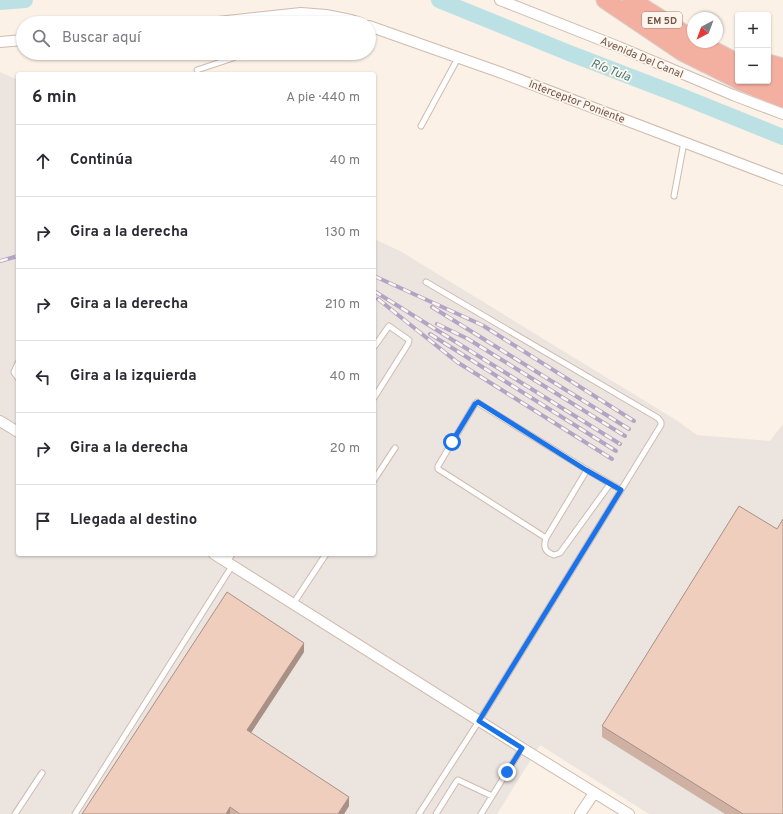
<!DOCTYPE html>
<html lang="es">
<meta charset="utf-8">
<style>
body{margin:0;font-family:Overpass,sans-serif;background:#f7f7f7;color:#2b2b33}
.controls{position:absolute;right:12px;top:12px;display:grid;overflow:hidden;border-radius:4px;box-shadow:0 1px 3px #0004}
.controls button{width:36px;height:36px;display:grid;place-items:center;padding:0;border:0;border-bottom:1px solid #e1e1e2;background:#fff;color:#2b2b33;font:20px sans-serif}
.compass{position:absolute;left:687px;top:12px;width:36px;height:36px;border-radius:50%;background:#fff;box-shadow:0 1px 3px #0004;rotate:221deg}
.stop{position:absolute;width:12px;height:12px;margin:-9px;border:3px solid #1a73e8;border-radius:50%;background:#fff}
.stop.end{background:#1a73e8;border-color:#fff;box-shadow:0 1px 4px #0008}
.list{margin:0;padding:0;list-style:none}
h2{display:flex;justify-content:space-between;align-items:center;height:52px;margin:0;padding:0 16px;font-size:17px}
h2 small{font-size:13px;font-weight:400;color:#7c7c81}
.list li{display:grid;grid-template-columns:26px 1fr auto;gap:12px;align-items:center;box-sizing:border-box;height:72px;padding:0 16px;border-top:1px solid #e1e1e2}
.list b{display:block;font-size:15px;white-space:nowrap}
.list em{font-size:13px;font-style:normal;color:#7c7c81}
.icon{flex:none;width:22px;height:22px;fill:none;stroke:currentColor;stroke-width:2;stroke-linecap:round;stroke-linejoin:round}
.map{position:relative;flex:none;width:783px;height:814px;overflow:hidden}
.search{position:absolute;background:#fff;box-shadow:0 1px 3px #0004;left:16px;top:16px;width:360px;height:44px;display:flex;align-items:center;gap:10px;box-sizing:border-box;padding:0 14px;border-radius:22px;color:#7c7c81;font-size:15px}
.panel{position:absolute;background:#fff;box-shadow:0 1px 3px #0004;left:16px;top:72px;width:360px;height:484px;border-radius:4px}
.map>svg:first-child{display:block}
.industrial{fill:#ece4df}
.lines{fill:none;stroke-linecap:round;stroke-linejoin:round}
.river{stroke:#bbe1e4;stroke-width:16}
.service-casing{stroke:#cfbbaf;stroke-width:7}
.minor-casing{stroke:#cfbbaf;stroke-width:12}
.motorway-casing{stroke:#d8d0cd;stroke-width:19}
.service{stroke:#fff;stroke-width:5}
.minor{stroke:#fff;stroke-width:10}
.motorway{stroke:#f3af9f;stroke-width:17}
.rail-casing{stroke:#b3a4c5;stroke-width:4}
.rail{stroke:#fef6ec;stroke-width:2.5;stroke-dasharray:8;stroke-linecap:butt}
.wall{fill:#ceb1a3}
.shaded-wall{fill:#a89085}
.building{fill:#f0cebe;stroke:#a89085}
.route{stroke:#1a73e8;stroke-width:5}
.labels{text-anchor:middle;stroke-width:3.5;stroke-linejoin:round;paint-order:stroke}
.shield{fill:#fef6ec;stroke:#9d877b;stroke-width:1}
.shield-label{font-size:10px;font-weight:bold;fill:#74574b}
.street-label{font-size:11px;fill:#74574b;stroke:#fef6ec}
.water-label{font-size:12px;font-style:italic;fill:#437a7f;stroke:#fef6ec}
</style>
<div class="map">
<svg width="783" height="814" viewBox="0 0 783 814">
<rect width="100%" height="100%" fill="#fbf1e6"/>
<path class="industrial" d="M0,72L18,80V554H374V239L400,251L676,420L697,435L770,441L783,424V814H649L540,745L497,814H0Z"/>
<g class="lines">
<path class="river" d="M439,0L569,53L681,96L783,137
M0,2L25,0"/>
<defs>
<path id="service" d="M281,23L290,16
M197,70L233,58L242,53
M421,126L458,58
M674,196L684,142
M374,347L389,326L409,340L408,344L374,398
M18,363L14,372L18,378
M587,470L546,538C543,547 545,552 554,555L560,553L610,484
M374,480L395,448
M546,538L438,469V466L475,404L477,402L480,404L587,470L621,490
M227,562L232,554
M293,604L326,554
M15,814L42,773
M75,814L232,566
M419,814L479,721L661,425V422L658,418L426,282
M436,814L456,782L458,780L492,796
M481,814L522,748"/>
<path id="minor" d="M500,0L619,47L733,95L783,114
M209,23L301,13L326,15L351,20L360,23
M369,26L502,73L783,180
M0,42L23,40
M0,421L18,432
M214,554L522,748L629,814
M580,814L594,793"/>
<path id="motorway" d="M605,0L682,52L738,80
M631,0L693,39
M698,42L738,63
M768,63L783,67
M768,77L783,83
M739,81L783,99"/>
</defs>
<use href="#service" class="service-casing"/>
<use href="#minor" class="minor-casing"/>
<use href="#motorway" class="motorway-casing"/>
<use href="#service" class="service"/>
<use href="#minor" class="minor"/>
<use href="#motorway" class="motorway"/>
<defs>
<path id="rail" d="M0,261L18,256
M374,276L482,325L634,421
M374,291L620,444
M378,299L457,362L612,459
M432,307L629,429
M437,324L468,339L625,436
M430,334L616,451"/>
</defs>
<use href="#rail" class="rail-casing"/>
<use href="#rail" class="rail"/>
</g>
<path class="wall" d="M304,652L251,733L349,806L344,814H82Z
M602,726L783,814H725L602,737Z"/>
<path class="shaded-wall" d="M304,643V652L247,739V730Z
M349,797V806L344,814H338Z
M230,807V814H226Z"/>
<path class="building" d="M739,506L777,529L783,519V814H743L602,726Z
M227,592L304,643L247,730L349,797L338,814H240L230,807L226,814H82Z"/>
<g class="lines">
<path class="route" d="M452,442L475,404L478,402L586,470L621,490L479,721L522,748L507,772"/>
</g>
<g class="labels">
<rect class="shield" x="642" y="12" width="40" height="16" rx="3"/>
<g class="shield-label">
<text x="662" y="24">EM 5D</text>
</g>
<g class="street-label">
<text transform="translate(642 57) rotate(23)" y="4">Avenida Del Canal</text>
<text transform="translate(577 101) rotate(21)" y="4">Interceptor Poniente</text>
</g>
<g class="water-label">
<text transform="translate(611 70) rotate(21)" y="4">Río Tula</text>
</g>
</g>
</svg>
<div class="controls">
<button>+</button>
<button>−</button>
</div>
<svg class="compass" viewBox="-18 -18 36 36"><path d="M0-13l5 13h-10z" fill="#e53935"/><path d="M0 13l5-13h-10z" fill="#7c7c81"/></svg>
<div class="stop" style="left:452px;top:442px"></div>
<div class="stop end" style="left:507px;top:772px"></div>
<div class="search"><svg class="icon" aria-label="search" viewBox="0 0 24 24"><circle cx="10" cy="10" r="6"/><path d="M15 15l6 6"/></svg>Buscar aquí</div>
<section class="panel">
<h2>6 min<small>A pie · 440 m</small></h2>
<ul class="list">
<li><svg class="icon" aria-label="ahead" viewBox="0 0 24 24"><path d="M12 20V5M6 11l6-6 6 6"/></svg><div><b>Continúa</b></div><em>40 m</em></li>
<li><svg class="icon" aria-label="right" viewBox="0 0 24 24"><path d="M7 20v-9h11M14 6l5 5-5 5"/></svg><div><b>Gira a la derecha</b></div><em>130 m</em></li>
<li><svg class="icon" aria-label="right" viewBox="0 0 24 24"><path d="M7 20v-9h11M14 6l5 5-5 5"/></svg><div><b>Gira a la derecha</b></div><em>210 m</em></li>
<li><svg class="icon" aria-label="left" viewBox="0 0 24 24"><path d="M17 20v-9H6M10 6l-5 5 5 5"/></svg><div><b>Gira a la izquierda</b></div><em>40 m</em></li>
<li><svg class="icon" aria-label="right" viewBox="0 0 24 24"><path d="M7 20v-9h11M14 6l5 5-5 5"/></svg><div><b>Gira a la derecha</b></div><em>20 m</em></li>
<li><svg class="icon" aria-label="arrive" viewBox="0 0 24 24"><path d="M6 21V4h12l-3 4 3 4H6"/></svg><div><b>Llegada al destino</b></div></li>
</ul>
</section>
</div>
